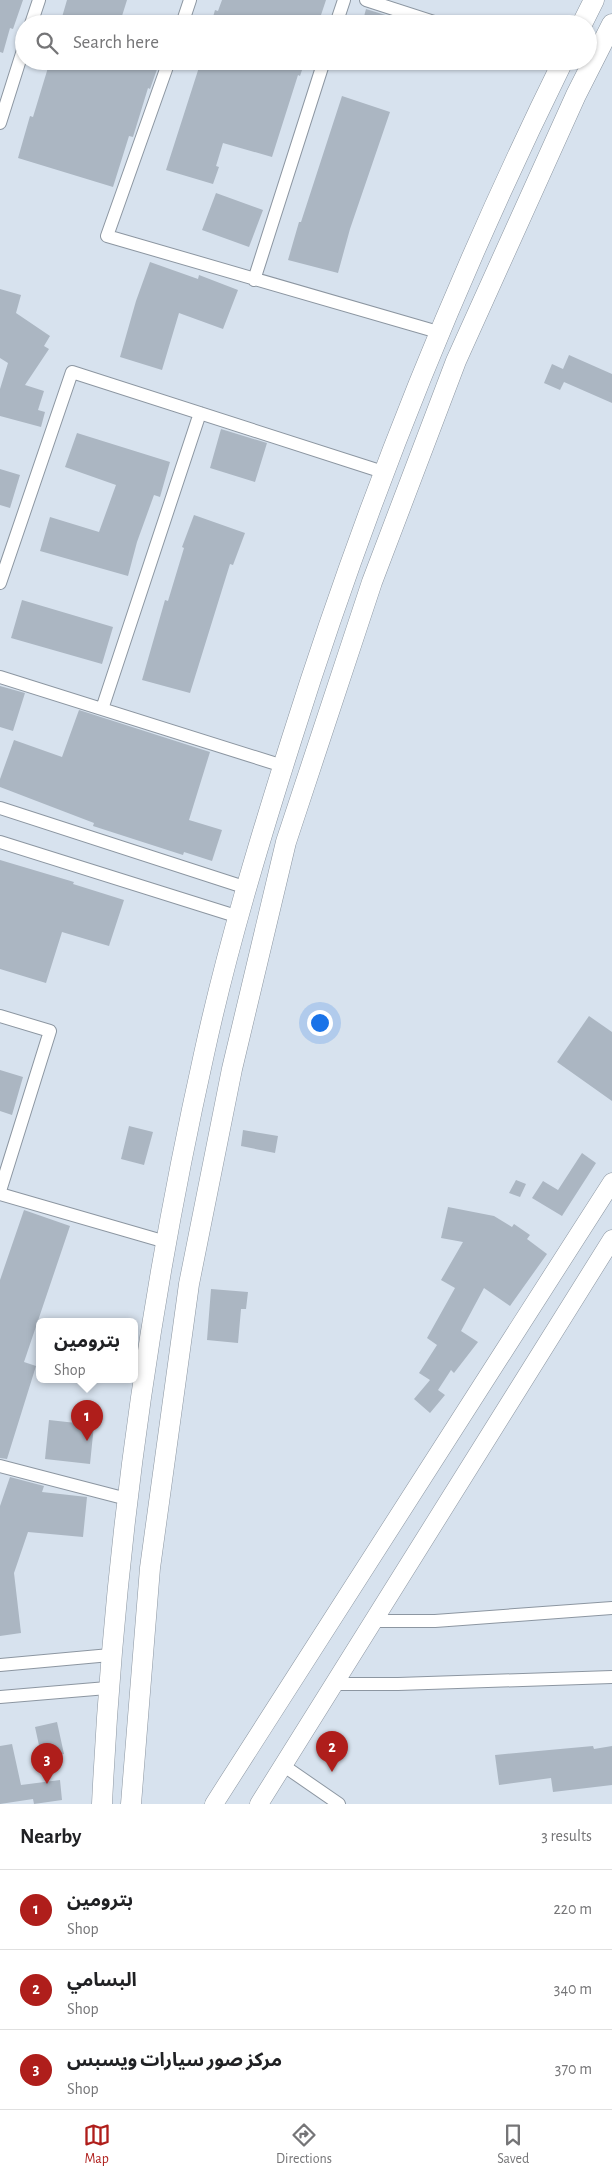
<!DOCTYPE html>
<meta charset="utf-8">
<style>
body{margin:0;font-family:"Alegreya Sans","Noto Sans Arabic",sans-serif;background:#f6f6f6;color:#202124}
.you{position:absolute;left:319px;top:1022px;width:18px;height:18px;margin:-12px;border:4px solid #fff;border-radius:50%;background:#1a73e8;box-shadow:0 0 0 8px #1a73e833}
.badge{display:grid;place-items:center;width:32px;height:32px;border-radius:50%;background:#af1e1b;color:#fff;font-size:16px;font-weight:700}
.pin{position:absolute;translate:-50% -41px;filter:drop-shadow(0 1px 2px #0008)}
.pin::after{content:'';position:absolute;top:26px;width:18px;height:15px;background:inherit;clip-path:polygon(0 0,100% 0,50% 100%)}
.popup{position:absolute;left:36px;top:1318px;width:102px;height:65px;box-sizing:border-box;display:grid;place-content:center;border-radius:8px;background:#fff;filter:drop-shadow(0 1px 4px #0005);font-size:16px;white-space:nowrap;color:#757577}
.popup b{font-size:19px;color:#202124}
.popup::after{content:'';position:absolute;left:50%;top:100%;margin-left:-10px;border:10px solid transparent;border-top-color:#fff}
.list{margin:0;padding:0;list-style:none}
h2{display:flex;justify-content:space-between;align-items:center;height:65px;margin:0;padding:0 20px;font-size:21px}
h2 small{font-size:16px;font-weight:400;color:#757577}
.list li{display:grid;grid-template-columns:32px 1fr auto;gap:15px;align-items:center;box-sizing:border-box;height:80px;padding:0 20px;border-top:1px solid #e0e0e0}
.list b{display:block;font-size:19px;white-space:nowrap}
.list p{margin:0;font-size:16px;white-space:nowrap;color:#757577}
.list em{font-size:16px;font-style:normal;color:#757577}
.icon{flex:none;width:28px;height:28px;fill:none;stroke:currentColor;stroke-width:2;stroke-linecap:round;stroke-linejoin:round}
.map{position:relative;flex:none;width:612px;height:1804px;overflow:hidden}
.search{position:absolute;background:#fff;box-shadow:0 1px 4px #0004;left:15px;right:15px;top:15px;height:55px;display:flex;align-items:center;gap:12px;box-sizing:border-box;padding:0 18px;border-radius:28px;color:#757577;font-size:19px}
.sheet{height:305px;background:#fff}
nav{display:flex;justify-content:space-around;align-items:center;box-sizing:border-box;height:70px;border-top:1px solid #e0e0e0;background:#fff;font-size:14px;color:#757577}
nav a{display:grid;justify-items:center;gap:2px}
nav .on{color:#af1e1b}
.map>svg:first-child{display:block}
.building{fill:#abb6c2}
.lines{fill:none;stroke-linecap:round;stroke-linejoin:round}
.street-casing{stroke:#8c96a1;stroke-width:14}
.secondary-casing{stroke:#8c96a1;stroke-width:19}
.primary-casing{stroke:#8c96a1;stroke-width:21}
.street{stroke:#fff;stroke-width:12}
.secondary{stroke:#fff;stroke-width:18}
.primary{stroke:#fff;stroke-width:20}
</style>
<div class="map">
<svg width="612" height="1804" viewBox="0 0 612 1804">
<rect width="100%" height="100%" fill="#d7e2ee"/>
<path class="building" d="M0,0H23L13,29L10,28L3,53L0,52Z
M67,0H127L122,16L106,24H60Z
M222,0H326L318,24H211L215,10L218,11Z
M366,9L408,22V24H362Z
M50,61H160L150,89L148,88L133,137L129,136L113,187L18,158L30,116L33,117Z
M201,61H305L300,76L298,75L272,157L223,143L216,166L219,167L213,184L166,170Z
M342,96L390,112L350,229L338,273L288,260L299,222H301Z
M216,193L263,210L249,247L202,230Z
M150,262L198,279L199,275L238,290L223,329L179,313L162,370L120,357L136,301Z
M0,289L21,295L16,313L50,336L44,346L49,349L25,385L44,391L38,410L45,412L41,427L0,416V389L8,363L0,358Z
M569,355L612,374V403L564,382L560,390L544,383L552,364L563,369Z
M221,429L267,443L255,482L210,468Z
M77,433L170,462L160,497L154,495L137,542L128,576L40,551L50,517L99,532L116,485L65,467Z
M0,469L20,475L10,508L0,505Z
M194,515L245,533L233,565L230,564L190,693L142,680L165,600L168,601L184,548L182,547Z
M22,600L113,627L102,664L11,638Z
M0,686L25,693L13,731L0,727Z
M79,710L210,752L189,820L222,830L212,861L184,852L183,855L93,826L94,823L0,787V779L14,740L62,757Z
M0,860L74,882L73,884L124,900L109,946L62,932L46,983L0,969Z
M589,1016L612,1032V1101L557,1062Z
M0,1070L23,1077L12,1115L0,1111Z
M129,1126L153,1132L144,1165L121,1159Z
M243,1130L278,1136L275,1153L241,1146Z
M582,1153L596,1163L562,1216L532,1198L543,1181L558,1190Z
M516,1180L526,1184L520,1197L509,1193Z
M448,1207L494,1216L512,1227L514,1224L530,1235L527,1239L547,1254L510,1306L484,1288L461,1331L478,1342L454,1373L451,1370L438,1390L445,1395L430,1413L414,1399L430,1380L419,1373L437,1345L427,1338L455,1288L441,1280L463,1242L441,1238Z
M24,1210L70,1226L24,1362L36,1366L7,1459L0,1458V1280Z
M211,1289L248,1292L246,1309H241L238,1343L207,1340Z
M49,1420L94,1425L90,1464L45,1459Z
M10,1477L44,1486L42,1492L87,1497L83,1537L28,1532L14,1573L21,1633L0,1636V1506Z
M57,1722L64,1754L42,1759L35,1727Z
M12,1744L21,1785L60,1780L62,1800L34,1804L33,1799L0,1804V1746Z
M593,1746L594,1749L612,1746V1785L553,1792L551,1778L499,1785L495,1755Z"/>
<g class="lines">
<defs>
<path id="street" d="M366,0L440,24
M31,24L39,0
M182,24L190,0
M336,24L344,0
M169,61L107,236L438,332
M0,123L24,47
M254,280L324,61
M0,583L72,372L383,472
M0,677L283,766
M102,709L200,413
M0,808L247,888
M0,842L239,917
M0,1016L50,1031L0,1191
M0,1194L166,1242
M0,1466L127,1499
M375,1621H435L612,1608
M0,1665L110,1655
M335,1684H398L612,1677
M0,1697L107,1688
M284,1766L339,1804"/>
<path id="secondary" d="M214,1804L612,1182
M259,1804L612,1239"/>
<path id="primary" d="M582,24L594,0
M102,1804C114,1552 149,1301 204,1054C227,948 259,842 292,738C365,506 455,280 563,61
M131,1804L150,1568L189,1284L232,1069L286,842L372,582L456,361L576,95L612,24"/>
</defs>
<use href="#street" class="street-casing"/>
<use href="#secondary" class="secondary-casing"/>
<use href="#primary" class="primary-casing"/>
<use href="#street" class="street"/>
<use href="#secondary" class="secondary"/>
<use href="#primary" class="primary"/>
</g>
</svg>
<div class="you"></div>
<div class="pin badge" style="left:87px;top:1441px">1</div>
<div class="popup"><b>بترومين</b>Shop</div>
<div class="pin badge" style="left:332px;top:1772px">2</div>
<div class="pin badge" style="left:47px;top:1784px">3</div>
<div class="search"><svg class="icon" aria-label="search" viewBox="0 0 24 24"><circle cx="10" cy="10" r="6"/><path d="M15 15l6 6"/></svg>Search here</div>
</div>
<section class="sheet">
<h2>Nearby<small>3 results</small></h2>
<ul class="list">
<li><span class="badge">1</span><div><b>بترومين</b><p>Shop</p></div><em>220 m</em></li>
<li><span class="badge">2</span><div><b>البسامي</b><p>Shop</p></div><em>340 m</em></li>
<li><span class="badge">3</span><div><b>مركز صور سيارات ويسبس</b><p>Shop</p></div><em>370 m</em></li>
</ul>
</section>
<nav>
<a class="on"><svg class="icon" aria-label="map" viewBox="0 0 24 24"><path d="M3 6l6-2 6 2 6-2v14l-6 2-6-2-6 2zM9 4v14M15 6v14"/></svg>Map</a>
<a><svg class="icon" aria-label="directions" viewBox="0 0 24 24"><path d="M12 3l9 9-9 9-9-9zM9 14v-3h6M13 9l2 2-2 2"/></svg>Directions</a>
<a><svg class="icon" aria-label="saved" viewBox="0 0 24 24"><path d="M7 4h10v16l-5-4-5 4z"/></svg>Saved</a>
</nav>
